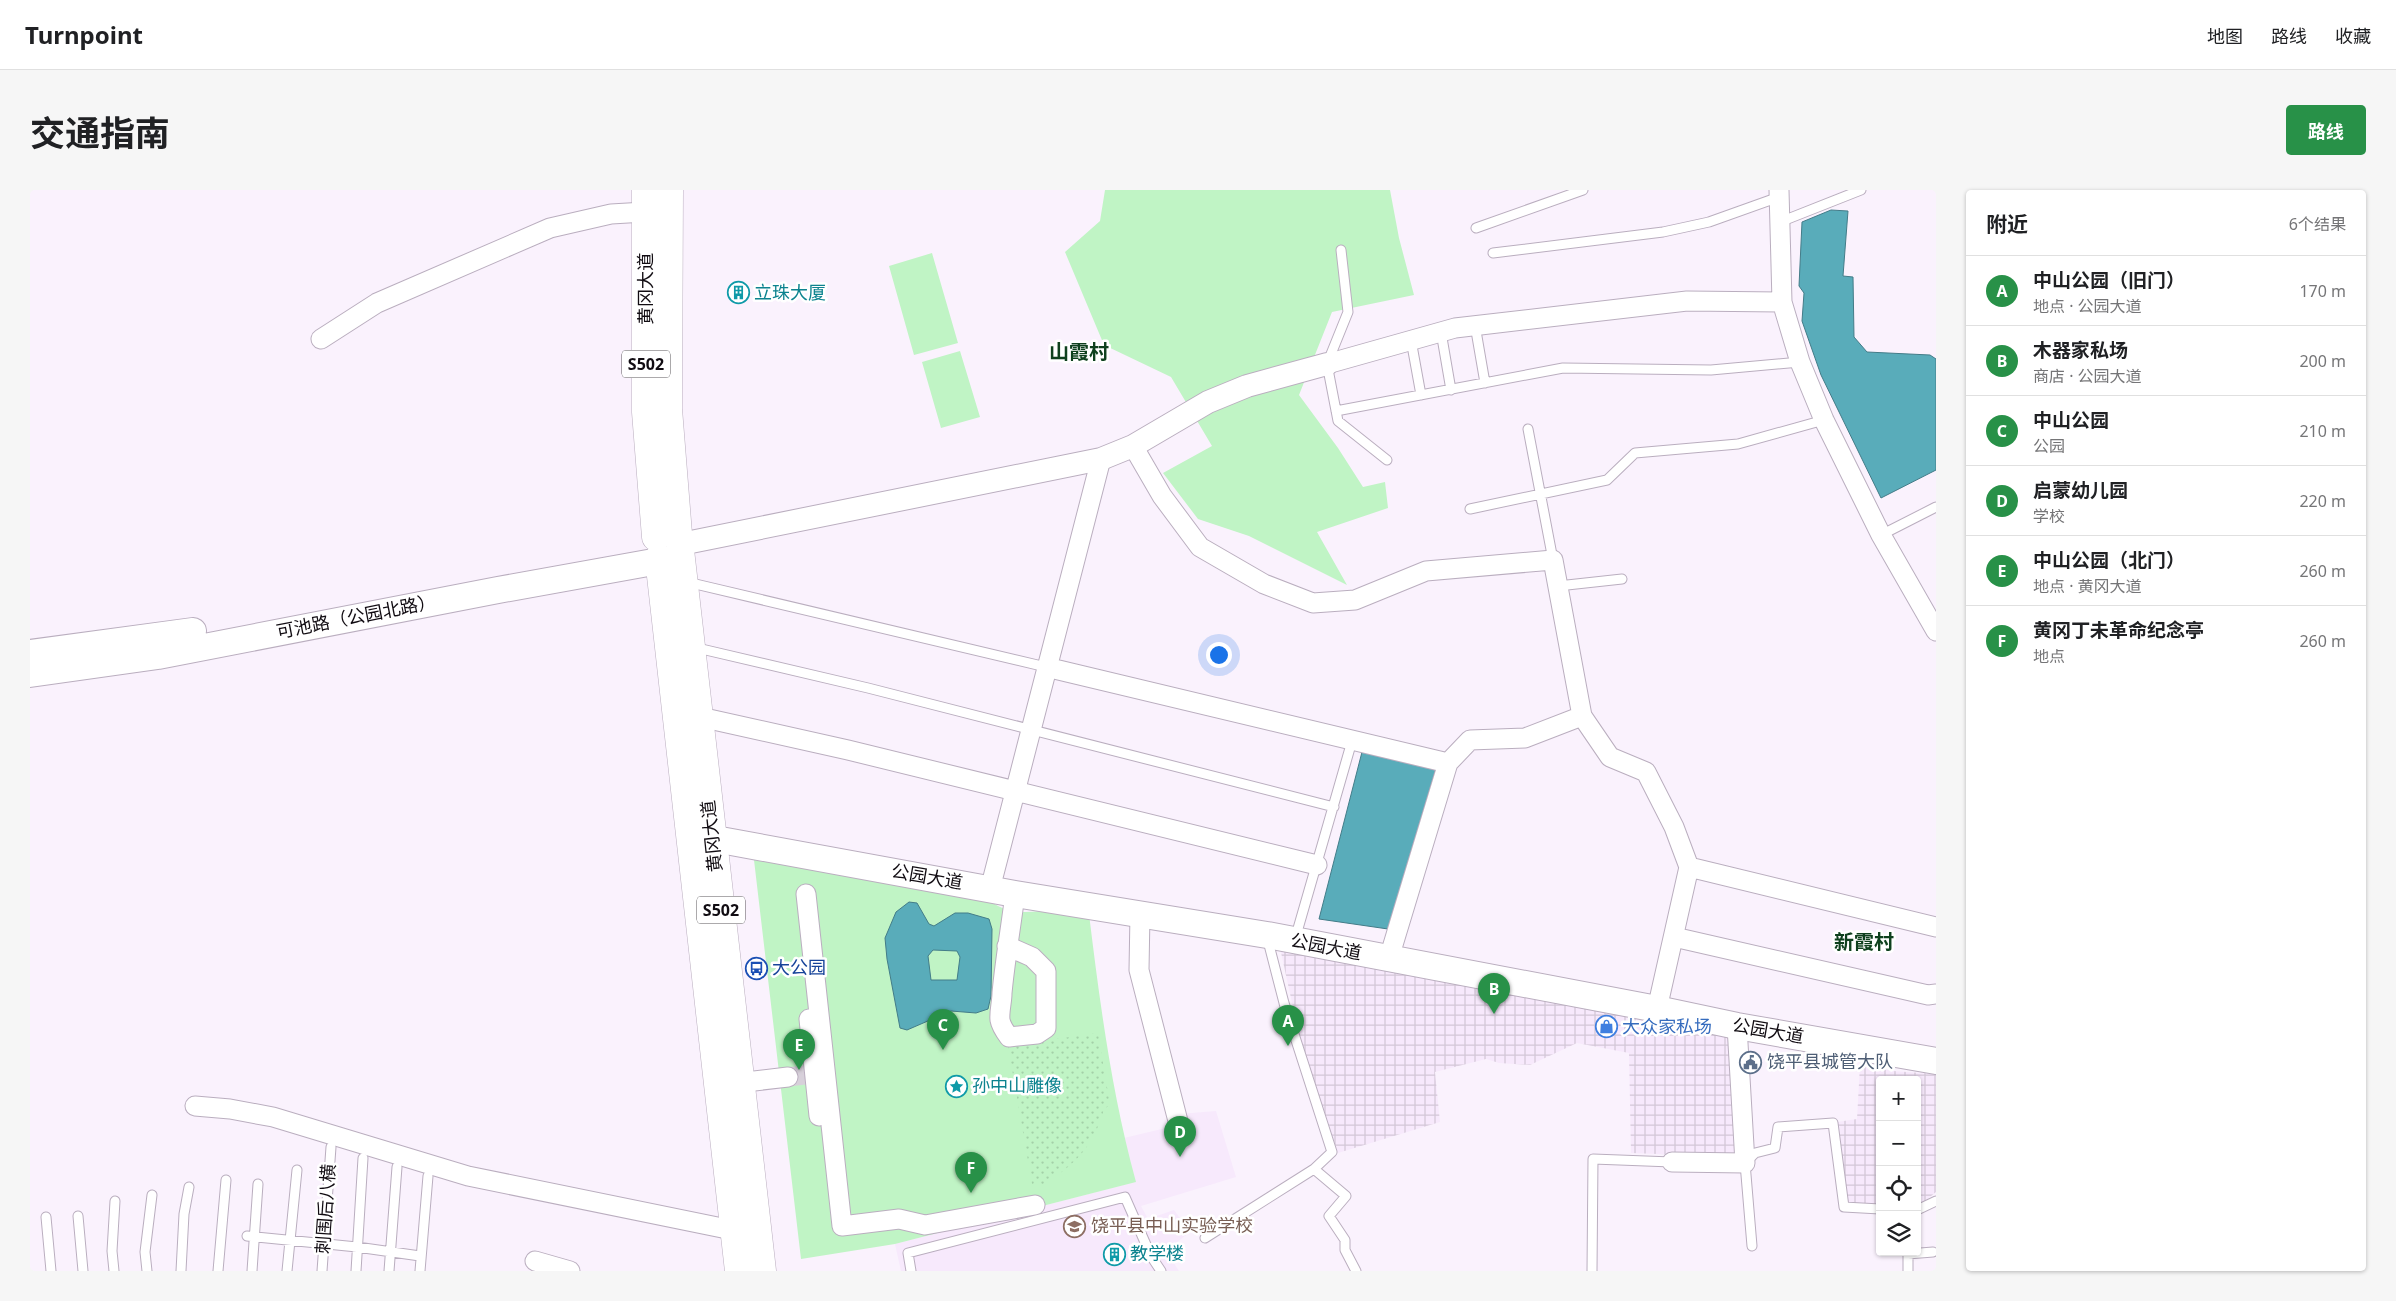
<!DOCTYPE html>
<html lang="zh">
<meta charset="utf-8">
<style>
body{margin:0;font-family:"Noto Sans","Noto Sans SC",sans-serif;background:#f6f6f6;color:#202124}
.controls{position:absolute;right:15px;bottom:15px;display:grid;overflow:hidden;border-radius:5px;box-shadow:0 1px 4px #0004}
.controls button{width:45px;height:45px;display:grid;place-items:center;padding:0;border:0;border-bottom:1px solid #e0e0e0;background:#fff;color:#202124;font:25px sans-serif}
.you{position:absolute;left:1188px;top:464px;width:18px;height:18px;margin:-12px;border:4px solid #fff;border-radius:50%;background:#1a73e8;box-shadow:0 0 0 8px #1a73e833}
.badge{display:grid;place-items:center;width:32px;height:32px;border-radius:50%;background:#289148;color:#fff;font-size:16px;font-weight:700}
.pin{position:absolute;translate:-50% -41px;filter:drop-shadow(0 1px 2px #0008)}
.pin::after{content:'';position:absolute;top:26px;width:18px;height:15px;background:inherit;clip-path:polygon(0 0,100% 0,50% 100%)}
.list{margin:0;padding:0;list-style:none}
h2{display:flex;justify-content:space-between;align-items:center;height:65px;margin:0;padding:0 20px;font-size:21px}
h2 small{font-size:16px;font-weight:400;color:#757577}
.list li{display:grid;grid-template-columns:32px 1fr auto;gap:15px;align-items:center;box-sizing:border-box;height:70px;padding:0 20px;border-top:1px solid #e0e0e0}
.list b{display:block;font-size:19px;white-space:nowrap}
.list p{margin:0;font-size:16px;white-space:nowrap;color:#757577}
.list em{font-size:16px;font-style:normal;color:#757577}
.icon{flex:none;width:28px;height:28px;fill:none;stroke:currentColor;stroke-width:2;stroke-linecap:round;stroke-linejoin:round}
.map{position:relative;flex:none;width:1906px;height:1081px;overflow:hidden;border-radius:5px}
header{display:flex;align-items:center;gap:30px;box-sizing:border-box;height:70px;padding:0 25px;background:#fff;border-bottom:1px solid #e0e0e0}
header strong{font-size:24px}
nav{display:flex;gap:28px;margin-inline-start:auto;font-size:18px}
.intro{display:flex;align-items:center;justify-content:space-between;box-sizing:border-box;height:120px;padding:0 30px}
h1{margin:0;font-size:35px}
.button{padding:12px 22px;border-radius:5px;background:#289148;color:#fff;font-size:18px;font-weight:700}
main{display:flex;gap:30px;padding:0 30px}
aside{flex:1;background:#fff;border-radius:5px;box-shadow:0 1px 4px #0004}
.map>svg:first-child{display:block}
.built{fill:#f7e9fc}
.industrial{fill:url(#industrial-grid)}
.green{fill:#c0f4c5}
.garden{fill:url(#garden-dots)}
.water{fill:#59acba;stroke:#437c88;fill-rule:evenodd}
.lines{fill:none;stroke-linecap:round;stroke-linejoin:round}
.minor-tunnel{stroke:#d7d0da;stroke-width:19;stroke-dasharray:19 9;stroke-linecap:butt}
.service-casing{stroke:#baaebf;stroke-width:11}
.minor-casing{stroke:#baaebf;stroke-width:21}
.tertiary-casing{stroke:#baaebf;stroke-width:24}
.secondary-casing{stroke:#baaebf;stroke-width:28}
.primary-casing{stroke:#baaebf;stroke-width:29}
.service{stroke:#fff;stroke-width:9}
.minor{stroke:#fff;stroke-width:19}
.tertiary{stroke:#fff;stroke-width:22}
.secondary{stroke:#fff;stroke-width:26}
.primary{stroke:#fff;stroke-width:28}
.labels{text-anchor:middle;stroke-width:5;stroke-linejoin:round;paint-order:stroke}
.shield{fill:#fff;stroke:#585559;stroke-width:1}
.shield-label{font-size:16px;font-weight:bold;fill:#110c12}
.street-label{font-size:18px;fill:#110c12;stroke:#fff}
.culture-label{font-size:18px;fill:#0d838f;stroke:#fff;text-anchor:start}
.transit-label{font-size:18px;fill:#164399;stroke:#fff;text-anchor:start}
.shop-label{font-size:18px;fill:#366cbe;stroke:#fff;text-anchor:start}
.service-label{font-size:18px;fill:#4e5e75;stroke:#fff;text-anchor:start}
.education-label{font-size:18px;fill:#785e54;stroke:#fff;text-anchor:start}
.quarter-label{font-size:20px;font-weight:bold;fill:#0f411e;stroke:#fff}
</style>
<header>
<strong>Turnpoint</strong>
<nav><a>地图</a><a>路线</a><a>收藏</a></nav>
</header>
<div class="intro"><h1>交通指南</h1><a class="button">路线</a></div>
<main>
<div class="map">
<svg width="1906" height="1081" viewBox="0 0 1906 1081">
<defs>
<pattern id="industrial-grid" width="8" height="8" patternUnits="userSpaceOnUse" patternTransform="scale(1.25)"><rect width="8" height="8" fill="#f7e9fc"/><path d="M0 4h8M4 0v8" fill="none" stroke="#d3c7d7"/></pattern>
<pattern id="garden-dots" width="8" height="8" patternUnits="userSpaceOnUse" patternTransform="scale(1.25)"><rect width="8" height="8" fill="#c0f4c5"/><path d="M2 2h.1M6 6h.1" fill="none" stroke="#a4d0a8" stroke-width="1.8" stroke-linecap="round"/></pattern>
</defs>
<rect width="100%" height="100%" fill="#faf2fd"/>
<path class="built" d="M1186,921L1206,987L1111,1016L1118,1029L1144,1020L1160,1042L1136,1061L1149,1081H871L865,1054L1105,992L1094,948L1140,937L1137,925Z"/>
<path class="industrial" d="M1250,758L1703,845L1709,967L1601,963L1599,863L1547,853L1500,875L1469,873L1456,869L1405,882L1410,932L1308,963L1270,849Z
M1830,875L1863,881L1906,884V1002L1889,1016H1887V890H1850V1014L1817,1013L1807,932L1827,929Z"/>
<path class="green" d="M1075,0H1360L1369,48L1384,105L1302,122L1269,205L1308,258L1333,297L1355,292L1358,318L1287,342L1317,395L1219,346L1168,329L1133,283L1182,256L1141,187L1074,155L1035,62L1070,31Z
M902,63L928,153L884,165L859,76Z
M930,161L950,227L911,238L892,172Z
M724,670L956,708C981,728 998,721 1027,720C1037,720 1048,723 1059,724C1070,814 1082,905 1106,992L865,1054L771,1069Z"/>
<path class="garden" d="M1068,843L1080,915L1074,919C1063,958 1045,974 1012,996L1002,994L978,856Z"/>
<path class="water" d="M1801,20L1818,21L1813,86L1823,87L1824,147L1837,162L1900,165L1906,169V280L1851,308L1791,185L1772,131L1774,103L1769,96L1772,32Z
M1332,562L1406,579L1358,739L1289,729Z
M879,712L887,713L899,734L904,736L925,723H938L959,729L962,739L961,806L958,819L946,823L921,821L877,840L870,838L857,769L855,748L866,722ZM903,760L927,761L930,767L927,790H901L898,766Z"/>
<g class="lines">
<path class="minor-tunnel" d="M758,887L783,884"/>
<defs>
<path id="service" d="M1750,32L1831,0
M1446,38L1553,0
M1311,60L1318,122L1297,174L1308,231L1357,270
M1463,63L1633,42L1679,32L1749,7
M1445,135L1455,193
M1411,142L1421,200
M1381,150L1391,205
M1306,221L1533,178L1681,180L1770,172
M1498,239L1523,370
M1440,319L1577,290L1605,263L1708,254L1794,230
M1851,345L1906,317
M657,392L1016,477
M1528,396L1592,389
M663,457L838,498L1304,617
M1237,747L1254,813L1302,962L1284,979L1316,1006L1299,1026L1315,1050V1060L1326,1081
M1265,749L1322,551
M1887,1020L1906,1011
M48,1026L53,1081
M16,1027L21,1081
M217,1046L327,1057L390,1066
M1175,1048L1284,979
M1722,1056L1715,973L1725,963L1745,958L1748,937L1803,933L1814,1017L1850,1019
M84,1081L82,1061L85,1011
M117,1081L115,1062L122,1005
M151,1081L154,1024L159,997
M188,1081L196,990
M222,1081L228,994
M257,1081L267,980
M292,1081L301,957
M326,1081L333,968
M359,1081L367,977
M390,1081L398,986
M881,1081L878,1063L1095,1007L1121,1066L1131,1081
M1562,1081L1563,969L1642,972
M1878,1081V1064L1903,1062"/>
<path id="minor" d="M1749,0L1752,112L1770,172L1794,230L1851,345L1906,441
M291,149L347,113L520,38L581,24L615,22
M1297,174L1425,138L1657,111L1752,112
M1103,256L1132,306L1170,357L1234,394L1283,413L1325,410L1396,381L1523,370L1552,526L1495,548L1440,550L1418,573
M1016,477L1418,573L1359,768
M1552,526L1580,567L1616,582L1644,637L1659,677L1627,819
M670,527L818,560L1287,675
M1659,677L1906,737
M960,699L1071,269
M776,704L812,1036L869,1029L895,1035L1005,1015
M1110,724L1109,780L1149,935
M1644,747L1898,805L1906,804
M977,756L1002,767L1016,781V838L1007,844L979,847C976,843 971,836 970,830C969,822 972,812 972,803C975,770 981,737 985,704
M779,829L789,926
M707,893L758,887
M165,916L200,919L243,927L438,986L707,1041
M1642,972L1715,973L1707,836
M505,1071L540,1081"/>
<path id="tertiary" d="M651,354L1071,269L1103,256L1178,212L1217,196L1297,174"/>
<path id="secondary" d="M0,463L163,441
M0,484L128,466L468,400L651,367
M685,649L985,704L1237,745L1627,819L1707,836L1906,871"/>
<path id="primary" d="M616,0V222L626,347
M639,0L638,219L648,344
M650,360L732,1081
M629,368L709,1081"/>
</defs>
<use href="#service" class="service-casing"/>
<use href="#minor" class="minor-casing"/>
<use href="#tertiary" class="tertiary-casing"/>
<use href="#secondary" class="secondary-casing"/>
<use href="#primary" class="primary-casing"/>
<use href="#service" class="service"/>
<use href="#minor" class="minor"/>
<use href="#tertiary" class="tertiary"/>
<use href="#secondary" class="secondary"/>
<use href="#primary" class="primary"/>
</g>
<defs>
<symbol id="building-ring" viewBox="-11 -11 22 22"><circle r="9.5" fill="#fff" stroke="#0f9aa8" stroke-width="1.5"/><path d="M-4-6H4V6H1V3H-1V6H-4ZM-2.5-4.3h1.7v1.8h-1.7ZM.8-4.3h1.7v1.8H.8ZM-2.5-1h1.7V.8h-1.7ZM.8-1h1.7V.8H.8Z" fill="#0f9aa8"/></symbol>
<symbol id="bus-ring" viewBox="-11 -11 22 22"><circle r="9.5" fill="#fff" stroke="#1a4fb4" stroke-width="1.5"/><path d="M-5-6H5V4H4V6H2V4H-2V6H-4V4H-5ZM-3.5-4V0h7V-4ZM-3.5 1.2v1.5H-2V1.2ZM2 1.2v1.5H3.5V1.2Z" fill="#1a4fb4"/></symbol>
<symbol id="shop-ring" viewBox="-11 -11 22 22"><circle r="9.5" fill="#fff" stroke="#3f7fe0" stroke-width="1.5"/><path d="M-5-2.5h2.3a2.7 3.5 0 0 1 5.4 0H5L5.5 6h-11ZM-1.5-2.5h3a1.5 2.3 0 0 0-3 0Z" fill="#3f7fe0"/></symbol>
<symbol id="civic-ring" viewBox="-11 -11 22 22"><circle r="9.5" fill="#fff" stroke="#5c6f8a" stroke-width="1.5"/><path d="M-.6-6.5H3V-4.5H.6V-3L4-1V1h2V6H-6V1h2V-1L-.6-3ZM-1.2 2.5V6h2.4V2.5Z" fill="#5c6f8a"/></symbol>
<symbol id="sight-ring" viewBox="-11 -11 22 22"><circle r="9.5" fill="#fff" stroke="#0f9aa8" stroke-width="1.5"/><path d="M0-6L1.8-2.2L6-1.7L2.9 1.2L3.7 5.4L0 3.3L-3.7 5.4L-2.9 1.2L-6-1.7L-1.8-2.2Z" fill="#0f9aa8"/></symbol>
<symbol id="school-ring" viewBox="-11 -11 22 22"><circle r="9.5" fill="#fff" stroke="#8d6e63" stroke-width="1.5"/><path d="M0-5L7-2L0 1L-7-2ZM-4 1L0 2.5L4 1V4Q0 6-4 4Z" fill="#8d6e63"/></symbol>
</defs>
<g fill-rule="evenodd">
<use href="#building-ring" x="696" y="90" width="25" height="25"/>
<use href="#bus-ring" x="714" y="766" width="25" height="25"/>
<use href="#shop-ring" x="1564" y="824" width="25" height="25"/>
<use href="#civic-ring" x="1708" y="860" width="25" height="25"/>
<use href="#sight-ring" x="914" y="884" width="25" height="25"/>
<use href="#school-ring" x="1032" y="1024" width="25" height="25"/>
<use href="#building-ring" x="1072" y="1052" width="25" height="25"/>
</g>
<g class="labels">
<g class="shield">
<rect x="592" y="160.5" width="48" height="27" rx="4"/>
<rect x="667" y="706.5" width="48" height="27" rx="4"/>
</g>
<g class="shield-label">
<text x="616" y="180">S502</text>
<text x="691" y="726">S502</text>
</g>
<g class="street-label">
<text transform="translate(616 99) rotate(-90)" y="6">黄冈大道</text>
<text transform="translate(326 427) rotate(-11)" y="6">可池路（公园北路）</text>
<text transform="translate(682 646) rotate(-96)" y="6">黄冈大道</text>
<text transform="translate(897 687) rotate(10)" y="6">公园大道</text>
<text transform="translate(1296 757) rotate(11)" y="6">公园大道</text>
<text transform="translate(1738 841) rotate(10)" y="6">公园大道</text>
<text transform="translate(296 1019) rotate(-86)" y="6">刺围后八横</text>
</g>
<g class="culture-label">
<text x="724" y="109">立珠大厦</text>
<text x="942" y="902">孙中山雕像</text>
<text x="1100" y="1070">教学楼</text>
</g>
<g class="transit-label">
<text x="742" y="784">大公园</text>
</g>
<g class="shop-label">
<text x="1592" y="843">大众家私场</text>
</g>
<g class="service-label">
<text x="1737" y="878">饶平县城管大队</text>
</g>
<g class="education-label">
<text x="1061" y="1042">饶平县中山实验学校</text>
</g>
<g class="quarter-label">
<text x="1049" y="169">山霞村</text>
<text x="1834" y="759">新霞村</text>
</g>
</g>
</svg>
<div class="controls">
<button>+</button>
<button>−</button>
<button><svg class="icon" aria-label="locate" viewBox="0 0 24 24"><circle cx="12" cy="12" r="6"/><path d="M12 2v4M12 18v4M2 12h4M18 12h4"/></svg></button>
<button><svg class="icon" aria-label="layers" viewBox="0 0 24 24"><path d="M12 4l9 5-9 5-9-5zM3 14l9 5 9-5"/></svg></button>
</div>
<div class="you"></div>
<div class="pin badge" style="left:1258px;top:856px">A</div>
<div class="pin badge" style="left:1464px;top:824px">B</div>
<div class="pin badge" style="left:913px;top:860px">C</div>
<div class="pin badge" style="left:1150px;top:967px">D</div>
<div class="pin badge" style="left:769px;top:880px">E</div>
<div class="pin badge" style="left:941px;top:1003px">F</div>
</div>
<aside>
<h2>附近<small>6个结果</small></h2>
<ul class="list">
<li><span class="badge">A</span><div><b>中山公园（旧门）</b><p>地点 · 公园大道</p></div><em>170 m</em></li>
<li><span class="badge">B</span><div><b>木器家私场</b><p>商店 · 公园大道</p></div><em>200 m</em></li>
<li><span class="badge">C</span><div><b>中山公园</b><p>公园</p></div><em>210 m</em></li>
<li><span class="badge">D</span><div><b>启蒙幼儿园</b><p>学校</p></div><em>220 m</em></li>
<li><span class="badge">E</span><div><b>中山公园（北门）</b><p>地点 · 黄冈大道</p></div><em>260 m</em></li>
<li><span class="badge">F</span><div><b>黄冈丁未革命纪念亭</b><p>地点</p></div><em>260 m</em></li>
</ul>
</aside>
</main>
